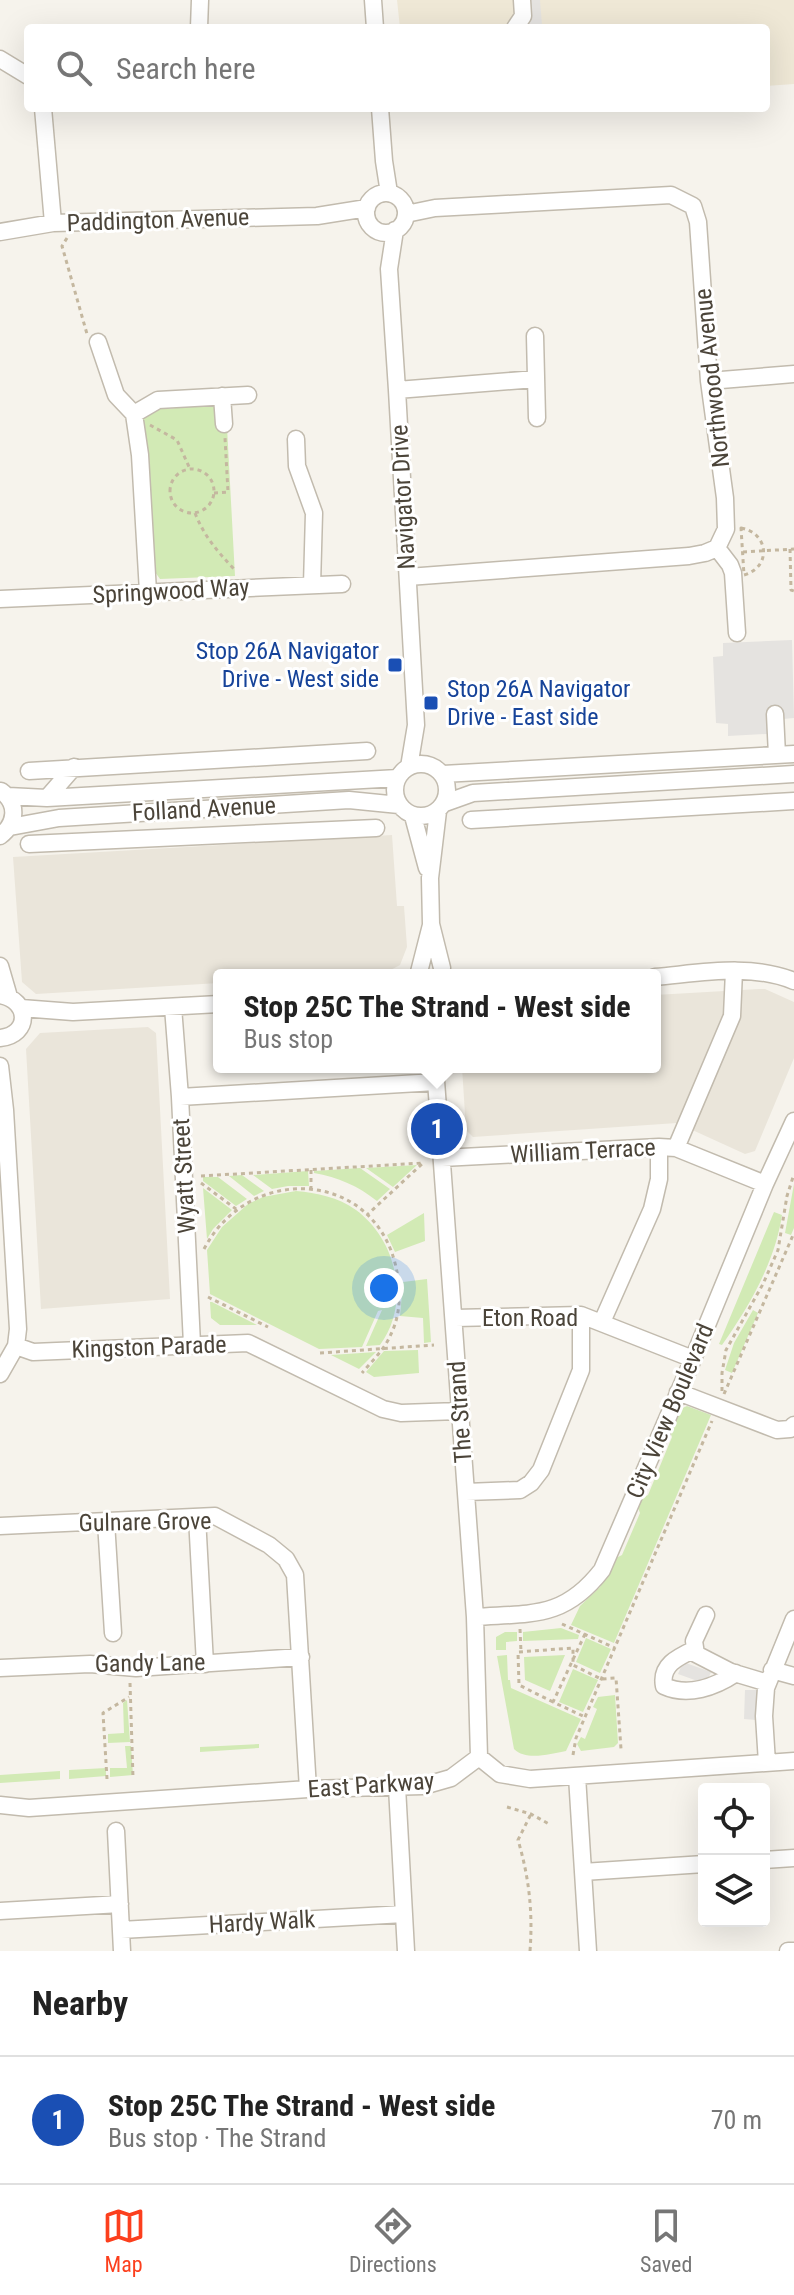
<!DOCTYPE html>
<meta charset="utf-8">
<style>
body{margin:0;font-family:"Roboto Condensed",sans-serif;background:#f6f6f6;color:#222}
.controls{position:absolute;right:24px;bottom:24px;display:grid;overflow:hidden;border-radius:8px;box-shadow:0 8px 32px #0002}
.controls button{width:72px;height:72px;display:grid;place-items:center;padding:0;border:0;border-bottom:2px solid #e0e0e0;background:#fff;color:#222;font:40px sans-serif}
.you{position:absolute;left:384px;top:1288px;width:28px;height:28px;margin:-20px;border:6px solid #fff;border-radius:50%;background:#1a73e8;box-shadow:0 0 0 12px #1a73e833}
.badge{display:grid;place-items:center;width:52px;height:52px;border-radius:50%;background:#fc3f1d;color:#fff;font-size:26px;font-weight:700}
.pin{position:absolute;translate:-50% -50%;border:4px solid #fff;box-shadow:0 2px 8px #0006}
.popup{position:absolute;left:213px;top:969px;width:448px;height:104px;box-sizing:border-box;display:grid;place-content:center;border-radius:8px;background:#fff;filter:drop-shadow(0 2px 6px #0005);font-size:26px;white-space:nowrap;color:#767676}
.popup b{font-size:30px;color:#222}
.popup::after{content:'';position:absolute;left:50%;top:100%;margin-left:-16px;border:16px solid transparent;border-top-color:#fff}
.list{margin:0;padding:0;list-style:none}
h2{display:flex;justify-content:space-between;align-items:center;height:104px;margin:0;padding:0 32px;font-size:34px}
h2 small{font-size:26px;font-weight:400;color:#767676}
.list li{display:grid;grid-template-columns:52px 1fr auto;gap:24px;align-items:center;box-sizing:border-box;height:128px;padding:0 32px;border-top:2px solid #e0e0e0}
.list b{display:block;font-size:30px;white-space:nowrap}
.list p{margin:0;font-size:26px;white-space:nowrap;color:#767676}
.list em{font-size:26px;font-style:normal;color:#767676}
.icon{flex:none;width:44px;height:44px;fill:none;stroke:currentColor;stroke-width:2;stroke-linecap:round;stroke-linejoin:round}
.map{position:relative;flex:none;width:794px;height:1951px;overflow:hidden}
.search{position:absolute;background:#fff;box-shadow:0 8px 32px #0002;left:24px;right:24px;top:24px;height:88px;display:flex;align-items:center;gap:20px;box-sizing:border-box;padding:0 28px;border-radius:8px;color:#767676;font-size:30px}
.sheet{height:232px;background:#fff}
nav{display:flex;justify-content:space-around;align-items:center;box-sizing:border-box;height:112px;border-top:2px solid #e0e0e0;background:#fff;font-size:22px;color:#767676}
nav a{display:grid;justify-items:center;gap:4px}
nav .on{color:#fc3f1d}
.map>svg:first-child{display:block}
.residential{fill:#eae5da}
.education{fill:#efe8d6}
.green{fill:#d2eab5}
.parking{fill:#e5e3e0}
.lines{fill:none;stroke-linecap:round;stroke-linejoin:round}
.minor-casing{stroke:#c2bbae;stroke-width:19}
.path{stroke:#c4b79f;stroke-width:3;stroke-dasharray:4 4;stroke-linecap:butt}
.minor{stroke:#fff;stroke-width:16}
.transit-dot{fill:#1a4fb4;stroke:#fff;stroke-width:3}
.labels{text-anchor:middle;stroke-width:6;stroke-linejoin:round;paint-order:stroke}
.street-label{font-size:24px;fill:#4b4439;stroke:#fff}
.transit-label{font-size:24px;fill:#164399;stroke:#fff;text-anchor:end}
</style>
<div class="map">
<svg width="794" height="1951" viewBox="0 0 794 1951">
<rect width="100%" height="100%" fill="#f6f3ec"/>
<path class="residential" d="M392,835L397,906H404L407,947L400,965L385,973L347,975H219V983L36,994L22,982L13,857Z
M759,989H765L794,1002V1058L755,1151L745,1154L677,1123L473,1137L466,1130L462,1067H655V995Z
M148,1027L156,1033L170,1299L41,1309L26,1049L40,1033Z"/>
<path class="education" d="M397,0H794V84L766,86V28H400Z"/>
<path class="green" d="M162,403L168,409L213,403L227,427L235,576L160,579L150,565L140,425L145,415Z
M417,1165L393,1187L366,1168Z
M360,1168L390,1189L377,1201C358,1186 338,1177 314,1173V1171Z
M308,1171L309,1186H288L272,1189L253,1175Z
M242,1175L264,1191L254,1196L229,1176Z
M203,1177H218L247,1199L236,1206L203,1181Z
M794,1184V1228L791,1235L785,1233Z
M203,1188L232,1210L213,1229L207,1239Z
M296,1191C317,1193 338,1197 356,1210C397,1240 411,1303 380,1345L366,1346L382,1310L378,1311L362,1347L319,1349L210,1294L207,1250L222,1227L248,1204L263,1197Z
M774,1212L782,1215C775,1262 749,1307 722,1345L719,1344Z
M424,1213L425,1241L395,1252L387,1235Z
M427,1279L431,1342L424,1343L423,1318L400,1316L403,1282Z
M210,1302H212L257,1325H220L211,1318Z
M753,1310L758,1313L732,1373L725,1370L734,1343Z
M418,1350L419,1373L374,1377L366,1372L384,1351Z
M376,1352L359,1369L331,1355Z
M687,1406L711,1415L614,1643L571,1625L580,1606L600,1587L614,1559L622,1555L640,1513L637,1505L640,1499L648,1495L672,1437L669,1429L678,1410Z
M561,1628L579,1635L578,1639L523,1641V1632Z
M505,1632H517V1641L506,1642V1650H496V1637Z
M586,1638L611,1649L600,1673L576,1662Z
M507,1655L508,1680H510L511,1688L581,1719L566,1751C550,1754 526,1761 514,1749L497,1656Z
M565,1655L550,1691L525,1680L524,1657Z
M573,1669L598,1680L583,1712L559,1702Z
M615,1695L618,1743L614,1747L581,1751L577,1744L581,1737L585,1739L597,1709L593,1707L598,1697Z
M127,1700L130,1742L108,1743V1734L124,1733L123,1703Z
M259,1744V1748L200,1752V1747Z
M125,1746H131L133,1775L110,1777V1768H127Z
M106,1768V1776L69,1779V1770Z
M60,1771V1779L0,1783V1775Z"/>
<path class="parking" d="M526,0H540L542,25L528,26Z
M792,640L794,718L783,719L785,733L728,736V724L716,723L713,657L723,656V643Z
M683,1662L711,1672L706,1684L678,1674Z
M745,1690H757L756,1720L744,1719Z"/>
<g class="lines">
<defs>
<path id="minor" d="M373,0L375,28
M199,28L200,0
M515,28L523,16L522,0
M0,59L28,76
M43,108L53,223
M380,108L384,161L389,193
M366 213a20 20 0 1 1 40 0a20 20 0 1 1-40 0Z
M406,214L435,208L671,195L693,206L698,222L709,381L725,498L726,529L717,548L705,553L689,556L408,577
M395,230L389,269L397,390L416,725L409,767
M0,232L53,223L317,216L367,208
M535,336L537,418
M98,342L116,395L134,414
M709,381L794,374
M397,390L535,379
M222,396L224,424
M296,439L297,466L314,513L312,585
M717,548L730,565L733,573L737,633
M148,592L140,455L134,414L158,400L248,395
M0,599L342,584
M775,714L777,755
M395 790a26 26 0 1 1 52 0a26 26 0 1 1-52 0Z
M29,771L367,751
M443,774L794,754
M8,796L47,798L398,778
M47,798L74,767
M445,803L473,793L794,774
M438,811L430,878L431,924L442,968
M413,816L427,868
M471,820L794,801
M10,827L59,818L349,800L399,805
M0,836C16,824 19,804 1,791
M29,844L376,828
M0,966L9,997
M419,972L431,925
M655,977C701,973 750,963 794,981
M0,995C30,1000 31,1035 0,1038
M173,1007L180,1097L192,1344
M21,1008L73,1012L219,1004
M0,1066L5,1110L18,1329L16,1346L0,1374
M435,1067L475,1617L479,1757
M180,1097L436,1082
M676,1148L732,1016L734,971
M442,1158L659,1147L676,1148L765,1184
M455,1318L581,1315L693,1359
M602,1322L652,1209L659,1179V1147
M16,1346L33,1352L248,1343L383,1409L401,1413L459,1411
M678,1392L777,1430L790,1429L794,1425
M466,1492L520,1490L531,1483L541,1470L581,1370V1315
M197,1517L205,1664
M106,1522L113,1633
M0,1526L215,1516L269,1545L286,1559L295,1575L308,1789
M706,1615L694,1641L696,1654L731,1672L768,1683
M475,1617C532,1613 564,1619 602,1570L693,1359L765,1184L794,1121
M695,1649C678,1657 660,1665 664,1686C688,1697 715,1687 736,1673
M0,1668L90,1664L136,1668L301,1657
M772,1670L794,1676
M767,1763L764,1716L766,1688L794,1619
M577,1776L588,1951
M397,1787L406,1951
M0,1805L29,1808L308,1789L423,1786L451,1778L479,1757L500,1774L530,1779L794,1761
M116,1831L122,1951
M764,1860L794,1858
M583,1872L704,1864
M0,1911L120,1904
M121,1930L404,1914
M788,1951H794"/>
</defs>
<use href="#minor" class="minor-casing"/>
<path class="path" d="M67,238L62,246L87,334
M150,425L177,440L190,469
M170 491a22 22 0 1 1 44 0a22 22 0 1 1-44 0Z
M214,493L228,492L225,438
M195,513C204,536 217,551 234,569
M741,528C769,533 772,567 744,575Z
M790,549L791,590L794,591
M743,552L794,549
M311,1170V1189
M201,1176L423,1163L367,1215
M201,1183L236,1209
M204,1249C249,1163 374,1169 396,1267C401,1289 401,1314 391,1334C385,1349 372,1361 362,1373
M208,1297L268,1327
M320,1353L434,1345
M722,1391V1373L726,1350L763,1284L778,1250L787,1196L794,1174
M724,1394L794,1233
M562,1624L615,1648
M520,1629L521,1652
M585,1634L553,1702L585,1717
M130,1683L133,1778
M553,1702L519,1685L518,1652L573,1648V1665L601,1679L616,1678L621,1749
M573,1755L576,1738L712,1421
M107,1779L103,1713L129,1697
M507,1807L531,1814L549,1824
M530,1951C533,1912 529,1877 518,1840L531,1814"/>
<use href="#minor" class="minor"/>
</g>
<g class="transit-dot">
<rect x="387" y="657" width="16" height="16" rx="4"/>
<rect x="423" y="695" width="16" height="16" rx="4"/>
</g>
<g class="labels">
<g class="street-label">
<text transform="translate(158 220) rotate(-2)" y="8">Paddington Avenue</text>
<text transform="translate(712 378) rotate(-96)" y="8">Northwood Avenue</text>
<text transform="translate(403 497) rotate(-93)" y="8">Navigator Drive</text>
<text transform="translate(171 591) rotate(-3)" y="8">Springwood Way</text>
<text transform="translate(204 809) rotate(-3)" y="8">Folland Avenue</text>
<text transform="translate(583 1151) rotate(-3)" y="8">William Terrace</text>
<text transform="translate(184 1176) rotate(-93)" y="8">Wyatt Street</text>
<text x="530" y="1326">Eton Road</text>
<text transform="translate(149 1347) rotate(-2)" y="8">Kingston Parade</text>
<text transform="translate(670 1411) rotate(-67)" y="8">City View Boulevard</text>
<text transform="translate(460 1412) rotate(-94)" y="8">The Strand</text>
<text transform="translate(145 1522) rotate(-1)" y="8">Gulnare Grove</text>
<text transform="translate(150 1663) rotate(-1)" y="8">Gandy Lane</text>
<text transform="translate(371 1785) rotate(-4)" y="8">East Parkway</text>
<text transform="translate(262 1922) rotate(-3)" y="8">Hardy Walk</text>
</g>
<g class="transit-label">
<text x="379" y="659">Stop 26A Navigator<tspan x="379" dy="28">Drive - West side</tspan></text>
<text x="447" y="697" text-anchor="start">Stop 26A Navigator<tspan x="447" dy="28">Drive - East side</tspan></text>
</g>
</g>
</svg>
<div class="controls">
<button><svg class="icon" aria-label="locate" viewBox="0 0 24 24"><circle cx="12" cy="12" r="6"/><path d="M12 2v4M12 18v4M2 12h4M18 12h4"/></svg></button>
<button><svg class="icon" aria-label="layers" viewBox="0 0 24 24"><path d="M12 4l9 5-9 5-9-5zM3 14l9 5 9-5"/></svg></button>
</div>
<div class="you"></div>
<div class="pin badge" style="left:437px;top:1129px;background:#1a4fb4">1</div>
<div class="popup"><b>Stop 25C The Strand - West side</b>Bus stop</div>
<div class="search"><svg class="icon" aria-label="search" viewBox="0 0 24 24"><circle cx="10" cy="10" r="6"/><path d="M15 15l6 6"/></svg>Search here</div>
</div>
<section class="sheet">
<h2>Nearby<small></small></h2>
<ul class="list">
<li><span class="badge" style="background:#1a4fb4">1</span><div><b>Stop 25C The Strand - West side</b><p>Bus stop · The Strand</p></div><em>70 m</em></li>
</ul>
</section>
<nav>
<a class="on"><svg class="icon" aria-label="map" viewBox="0 0 24 24"><path d="M3 6l6-2 6 2 6-2v14l-6 2-6-2-6 2zM9 4v14M15 6v14"/></svg>Map</a>
<a><svg class="icon" aria-label="directions" viewBox="0 0 24 24"><path d="M12 3l9 9-9 9-9-9zM9 14v-3h6M13 9l2 2-2 2"/></svg>Directions</a>
<a><svg class="icon" aria-label="saved" viewBox="0 0 24 24"><path d="M7 4h10v16l-5-4-5 4z"/></svg>Saved</a>
</nav>
